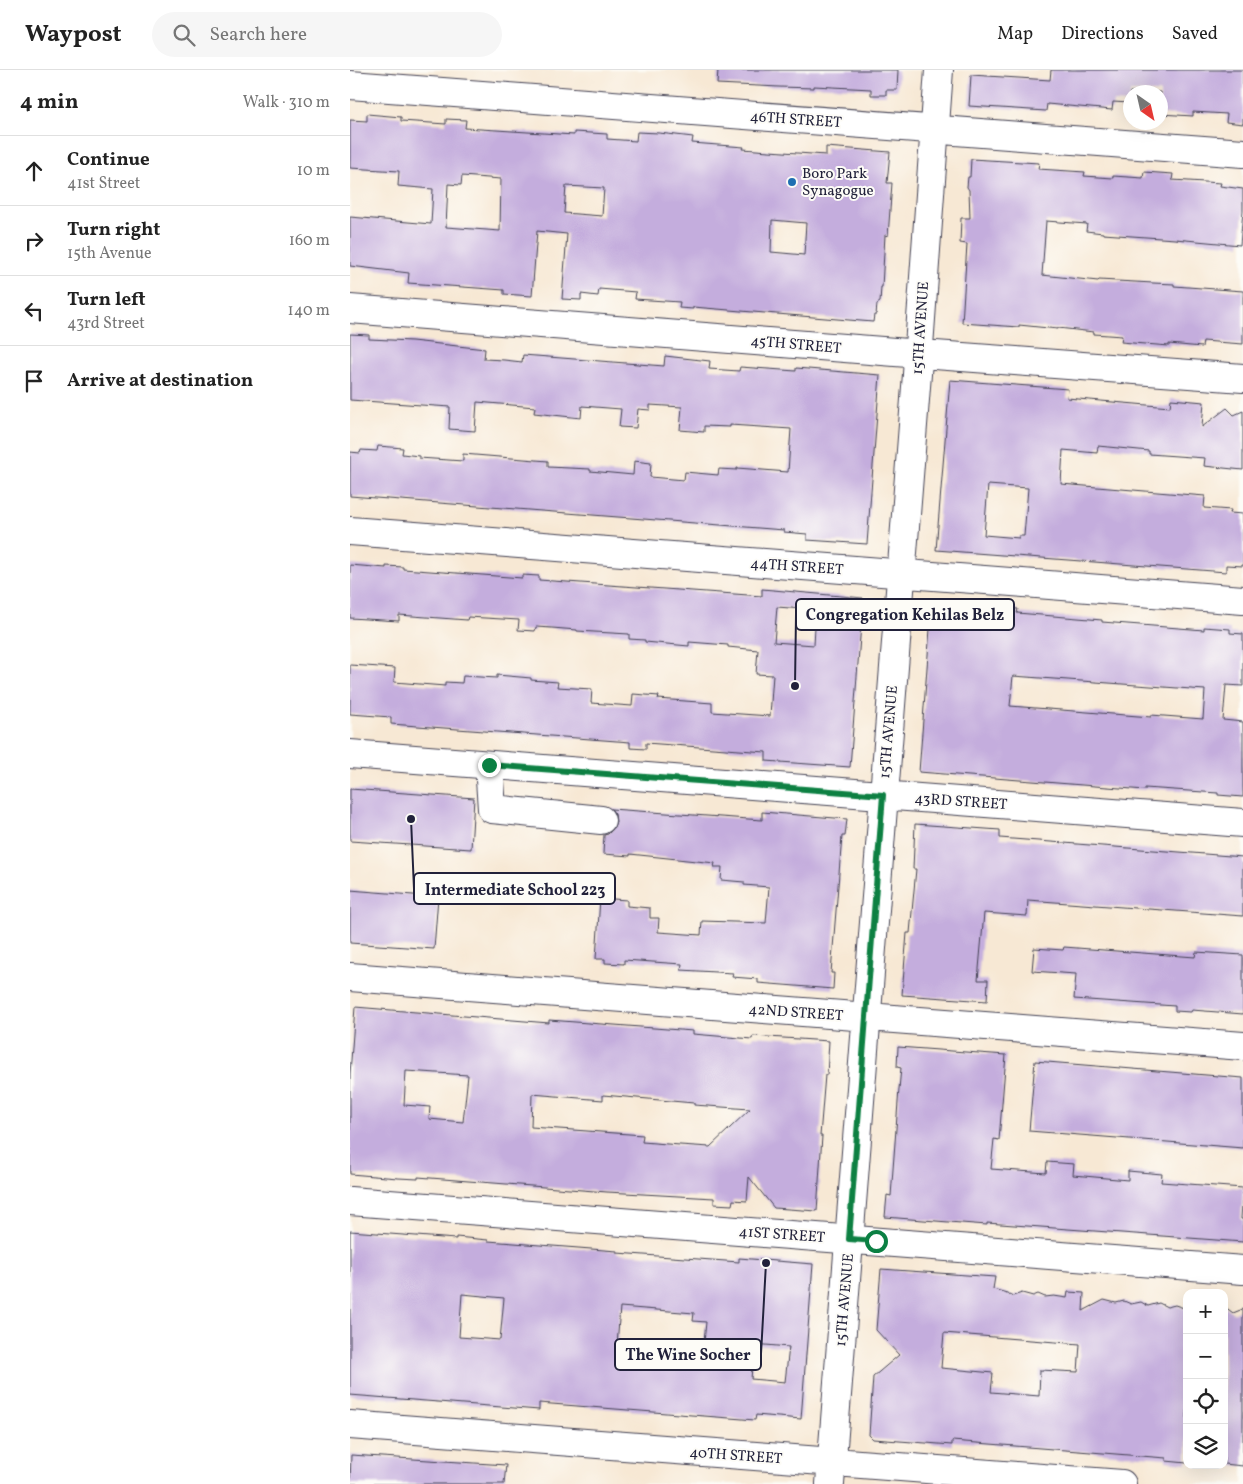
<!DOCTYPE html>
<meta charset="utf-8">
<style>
body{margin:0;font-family:Vollkorn,serif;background:#f6f6f6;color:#222}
.controls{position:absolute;right:15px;bottom:15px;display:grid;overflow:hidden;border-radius:10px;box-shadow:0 5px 20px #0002}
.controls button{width:45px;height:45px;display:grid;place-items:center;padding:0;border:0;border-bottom:1px solid #e0e0e0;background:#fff;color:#222;font:25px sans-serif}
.compass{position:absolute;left:773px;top:15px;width:45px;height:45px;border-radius:50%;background:#fff;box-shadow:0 5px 20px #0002;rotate:146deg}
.stop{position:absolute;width:15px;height:15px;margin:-11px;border:4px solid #0b8043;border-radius:50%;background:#fff}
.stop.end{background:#0b8043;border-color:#fff;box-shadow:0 1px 5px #0008}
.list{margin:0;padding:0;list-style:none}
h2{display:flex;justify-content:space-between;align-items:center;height:65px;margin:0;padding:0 20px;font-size:21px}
h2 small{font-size:16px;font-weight:400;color:#767676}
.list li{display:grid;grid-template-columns:32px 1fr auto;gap:15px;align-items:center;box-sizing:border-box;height:70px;padding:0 20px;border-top:1px solid #e0e0e0}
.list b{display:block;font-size:19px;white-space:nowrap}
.list p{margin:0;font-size:16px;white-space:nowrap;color:#767676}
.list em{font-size:16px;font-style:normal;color:#767676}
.icon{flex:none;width:28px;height:28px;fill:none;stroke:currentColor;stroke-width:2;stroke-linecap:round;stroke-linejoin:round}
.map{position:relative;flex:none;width:893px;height:1414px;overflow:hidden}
header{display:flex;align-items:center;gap:30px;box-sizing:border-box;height:70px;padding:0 25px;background:#fff;border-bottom:1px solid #e0e0e0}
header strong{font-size:24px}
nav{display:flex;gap:28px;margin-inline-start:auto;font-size:18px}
.search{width:350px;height:45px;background:#f6f6f6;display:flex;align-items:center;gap:12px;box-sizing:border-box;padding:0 18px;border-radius:28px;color:#767676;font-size:19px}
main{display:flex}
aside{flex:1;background:#fff}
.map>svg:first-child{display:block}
.building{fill:#c4addd;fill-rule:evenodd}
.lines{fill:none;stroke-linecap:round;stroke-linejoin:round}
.minor-casing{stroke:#424052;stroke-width:30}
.minor{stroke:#fff;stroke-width:28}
.route{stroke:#0b8043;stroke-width:6}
.poi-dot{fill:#1f6fb2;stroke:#fdfcf7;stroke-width:2}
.labels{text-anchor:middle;stroke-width:4;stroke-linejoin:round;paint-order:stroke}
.street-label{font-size:15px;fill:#22223b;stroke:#fdfcf7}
.poi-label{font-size:15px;fill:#22223b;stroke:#fdfcf7;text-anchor:start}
.leader{fill:none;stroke:#22223b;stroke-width:2}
.callout-dot{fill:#22223b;stroke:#fdfcf7;stroke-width:2}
.callout{fill:#fdfcf7;stroke:#22223b;stroke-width:2}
.callout-label{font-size:16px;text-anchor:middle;font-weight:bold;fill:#22223b}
</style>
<header>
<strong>Waypost</strong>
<div class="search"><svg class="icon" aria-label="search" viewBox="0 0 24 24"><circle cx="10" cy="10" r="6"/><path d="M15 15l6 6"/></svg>Search here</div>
<nav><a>Map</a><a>Directions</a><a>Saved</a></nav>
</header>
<main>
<aside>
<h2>4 min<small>Walk · 310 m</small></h2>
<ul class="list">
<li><svg class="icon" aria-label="ahead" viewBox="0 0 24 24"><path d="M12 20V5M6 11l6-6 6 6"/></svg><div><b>Continue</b><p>41st Street</p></div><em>10 m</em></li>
<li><svg class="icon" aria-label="right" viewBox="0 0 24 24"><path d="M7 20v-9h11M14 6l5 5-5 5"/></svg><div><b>Turn right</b><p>15th Avenue</p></div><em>160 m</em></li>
<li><svg class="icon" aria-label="left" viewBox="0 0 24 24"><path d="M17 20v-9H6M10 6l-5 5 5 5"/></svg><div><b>Turn left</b><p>43rd Street</p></div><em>140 m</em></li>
<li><svg class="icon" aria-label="arrive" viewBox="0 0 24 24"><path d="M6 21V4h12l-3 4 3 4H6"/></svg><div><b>Arrive at destination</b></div></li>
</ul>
</aside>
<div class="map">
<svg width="893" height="1414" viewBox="0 0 893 1414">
<rect width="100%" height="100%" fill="#fdfcf7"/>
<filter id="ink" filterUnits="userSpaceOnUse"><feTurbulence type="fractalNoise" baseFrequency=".02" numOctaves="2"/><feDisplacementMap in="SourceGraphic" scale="10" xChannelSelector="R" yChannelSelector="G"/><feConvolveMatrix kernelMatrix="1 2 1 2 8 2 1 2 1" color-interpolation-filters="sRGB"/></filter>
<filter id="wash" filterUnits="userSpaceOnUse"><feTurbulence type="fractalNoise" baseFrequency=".0096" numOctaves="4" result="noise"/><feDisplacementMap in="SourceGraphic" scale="20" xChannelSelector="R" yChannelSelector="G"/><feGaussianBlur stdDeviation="1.12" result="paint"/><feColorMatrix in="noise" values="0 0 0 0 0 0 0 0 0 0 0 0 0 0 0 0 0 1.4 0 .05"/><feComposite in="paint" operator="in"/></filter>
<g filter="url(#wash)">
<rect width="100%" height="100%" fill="#f7e8d4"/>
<g id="blocks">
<path class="building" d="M368,0H548L547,20H536V25H521V19L464,16V18L429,17L367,14Z
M701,0H893V54L876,52L877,44L843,42V46L810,44V22H780V33L763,32L762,40L697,34L696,41L619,36L621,5L700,10Z
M17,44L51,47V51L96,54V49L116,50L115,58L224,65V62L257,64V69L286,71L287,62L309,63L343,67L342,73L394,77L393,79L419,81L476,85V77L540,82L537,113H542L538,166L535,165L532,217H531L530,232L527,234L526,245H524L523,252L343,237V239L329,238L330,232L285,229L286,222L249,219L248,226L231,224V230L212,229L217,164L187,161L182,226L154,224V220L58,213L59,203L0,196V147L81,154L83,119L48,116L49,101L0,98V50L17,51ZM112,106L151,109L150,161L96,157L98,114L111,115ZM216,116L254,118L252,146L214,143ZM422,150L456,153L454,185L421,182Z
M621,89L689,93L688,99L735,102L734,106L763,108V106L793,108L794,102L823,104L822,110L871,113L870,116L893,119V141L890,175L825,169L753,164V163L736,161L737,154L696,151L692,205L748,211L749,210L803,213L824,214V216L893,221V274L853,271L852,277L819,274V276L771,272L772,266L744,264V262L708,258V259L669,255V257L612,253L617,174L610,173L611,148H620L619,120L617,117L618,107H620Z
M0,264L19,265V269L62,271L135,279L134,289L154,290L172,292L173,285L314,296L315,286L360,291L359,299L389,301L390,297L446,301V298L530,305L517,474L457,470V464L434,462V460L0,426V382L10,383L11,380L27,381L28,376L53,378L52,384L69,386V388L113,391V384L198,391V397L240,399V401L283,405L284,391L301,393L300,407L334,410L335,402L368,405L369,399L387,400V398L438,402L441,359L380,355V357L354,356V362L330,360L332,337L300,335V340L288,339L286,358L269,357L271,339L232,336L231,348L184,343L185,337L127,332L125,361L99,359L100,337L0,330Z
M600,310L718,319L717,328L751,331L820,337L821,329L854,332L852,357L877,338L884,345L893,341V400L854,396L855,388L799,384V381L748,376L747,383L713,380L711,414L855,426L854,438L881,440L880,443L893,444V496L876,495V502L586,480ZM638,415L678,418L674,466H669V468L634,465Z
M0,495L36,498V496L53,497V499L172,508V505L189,506V510L412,526V519L513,528L500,697L416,691V682L296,673V679L280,678V672L41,654V647L0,644V595L45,598L44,612L95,616V612L112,613L113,606L147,608V605L181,608V610L208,612L207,617L242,619L241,633L282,636L283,624L309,626L308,629L362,633V642L420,646L423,605L406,604L408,580L378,577V575L339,572V576L295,572V570L279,569V564L227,561V560L202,558L186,557L185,561L168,560L169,550L118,547L117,550L49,545V551L0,548ZM427,537L466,540L464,575L424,572Z
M582,533L668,539L667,543L752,550V552L854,560V557L880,559V563L893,564V616L876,615L873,650L893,652V727L868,725V723L795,718V720L569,702ZM663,606L855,620L853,649L801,645V647L660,636Z
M0,719L124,728L121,779L0,771Z
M261,739L412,750V742L497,749L495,766H492L481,903H484L483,919L408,913V909L382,907L383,903L331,900L332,894L274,890V894L255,893V889H246L250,828L277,830V836L300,838V848H309L308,862L351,865L352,851L416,853L419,817L394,815V812L371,810L372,797H364L365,793L280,784V786L253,784L254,765L258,764L263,759L266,752L265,744Z
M565,754L650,760V768L893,787V846L678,830L677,846L634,843L628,910H638L637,931L552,925L557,863H560L566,799H563Z
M0,820L88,827L84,879L0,873Z
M714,877L845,887L846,882L893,885V944L842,940L841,942L825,941V936L724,929L726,904L682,901L684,878L713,880Z
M5,937L199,953V950L343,961V964L402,969L403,966L479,971L477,1005H475L470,1066H472L467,1141L424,1138L399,1107L397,1131L383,1130L382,1135L364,1134V1128L257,1122L68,1107V1109L48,1108L0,1104V1004ZM56,1001L118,1005L113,1052L79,1049L80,1037L54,1035ZM182,1024L253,1030V1025L344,1033V1035L400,1039L360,1077L330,1075L292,1072L293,1065L181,1057Z
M548,977L656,985L649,1070L644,1069L641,1099L696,1103L697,1092L724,1094L723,1105L778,1110V1101L812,1104L811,1112L893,1118L891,1149H893V1172L637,1153V1155L535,1147L537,1125L541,1126L549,1019L551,998L547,997Z
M685,991L893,1008V1078L679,1061Z
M0,1161L106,1169V1167L138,1170V1171L267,1181V1183L389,1192V1188L463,1194L451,1349L406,1345L405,1350L189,1333V1340L0,1325ZM112,1224L154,1228L150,1270L109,1267ZM270,1237L344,1243L343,1251L356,1252L352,1293L266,1288ZM404,1274L439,1277L435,1312L401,1309Z
M531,1199L645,1207L643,1219L657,1223L663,1226L672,1223L683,1226L688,1224L695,1227L704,1226L717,1228L718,1222L734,1223L733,1241L754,1230L766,1233L774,1231L781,1234L791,1232L798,1236L809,1233L817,1237L825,1235L837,1239V1393L816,1391V1388L602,1371V1375L523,1369L519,1365L523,1307L549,1285L526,1260ZM594,1263L730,1274L728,1302L690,1300L689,1326L641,1322L643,1303L591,1298Z
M874,1236L883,1243L893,1239V1396L874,1394Z
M1,1385L156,1395L154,1414H0Z"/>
</g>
</g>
<g filter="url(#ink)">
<use href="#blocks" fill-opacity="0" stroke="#424052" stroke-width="1"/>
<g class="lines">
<defs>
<path id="minor" d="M0,15L893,83
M0,239L545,282L893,308
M0,461L893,530
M0,684L893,753
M139,695L142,739L251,750
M0,907L893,976
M0,1131L893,1200
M0,1355L772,1414
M480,1414L567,304L589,0"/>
</defs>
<use href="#minor" class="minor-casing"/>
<use href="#minor" class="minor"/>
</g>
</g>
<g class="lines" filter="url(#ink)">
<path class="route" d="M139,695L533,725L499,1169L526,1171"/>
</g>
<circle class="poi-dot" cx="442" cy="112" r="5"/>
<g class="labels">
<g class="street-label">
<text transform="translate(446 49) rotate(4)" y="5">46TH STREET</text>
<text transform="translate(570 258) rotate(-86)" y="5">15TH AVENUE</text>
<text transform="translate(446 274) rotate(5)" y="5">45TH STREET</text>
<text transform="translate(447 496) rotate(4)" y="5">44TH STREET</text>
<text transform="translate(538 662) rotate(-85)" y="5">15TH AVENUE</text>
<text transform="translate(611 731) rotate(4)" y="5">43RD STREET</text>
<text transform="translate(446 942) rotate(4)" y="5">42ND STREET</text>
<text transform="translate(432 1164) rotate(4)" y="5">41ST STREET</text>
<text transform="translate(494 1230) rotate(-85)" y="5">15TH AVENUE</text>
<text transform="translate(386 1385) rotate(4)" y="5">40TH STREET</text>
</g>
<g class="poi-label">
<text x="452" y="108">Boro Park<tspan x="452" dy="17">Synagogue</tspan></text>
</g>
</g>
<path class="leader" d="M445 616L446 544M61 749L64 819M416 1193L411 1284"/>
<g class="callout-dot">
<circle cx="445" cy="616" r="5"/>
<circle cx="61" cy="749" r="5"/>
<circle cx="416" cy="1193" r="5"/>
</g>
<g class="callout">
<rect x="446" y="529" width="218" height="31" rx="5"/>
<rect x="64" y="803" width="201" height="31" rx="5"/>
<rect x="265" y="1269" width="146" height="31" rx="5"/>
</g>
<g class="callout-label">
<text x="555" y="550">Congregation Kehilas Belz</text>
<text x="165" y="825">Intermediate School 223</text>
<text x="338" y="1290">The Wine Socher</text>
</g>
</svg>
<div class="controls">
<button>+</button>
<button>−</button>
<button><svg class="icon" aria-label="locate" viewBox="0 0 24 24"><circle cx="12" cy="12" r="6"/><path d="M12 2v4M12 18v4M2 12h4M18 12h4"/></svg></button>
<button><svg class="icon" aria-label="layers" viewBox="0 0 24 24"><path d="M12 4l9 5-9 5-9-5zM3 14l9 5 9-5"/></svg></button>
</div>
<svg class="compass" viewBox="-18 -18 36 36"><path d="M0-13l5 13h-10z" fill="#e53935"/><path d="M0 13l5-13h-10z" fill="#767676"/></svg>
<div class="stop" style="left:526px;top:1171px"></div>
<div class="stop end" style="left:139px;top:695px"></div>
</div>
</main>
